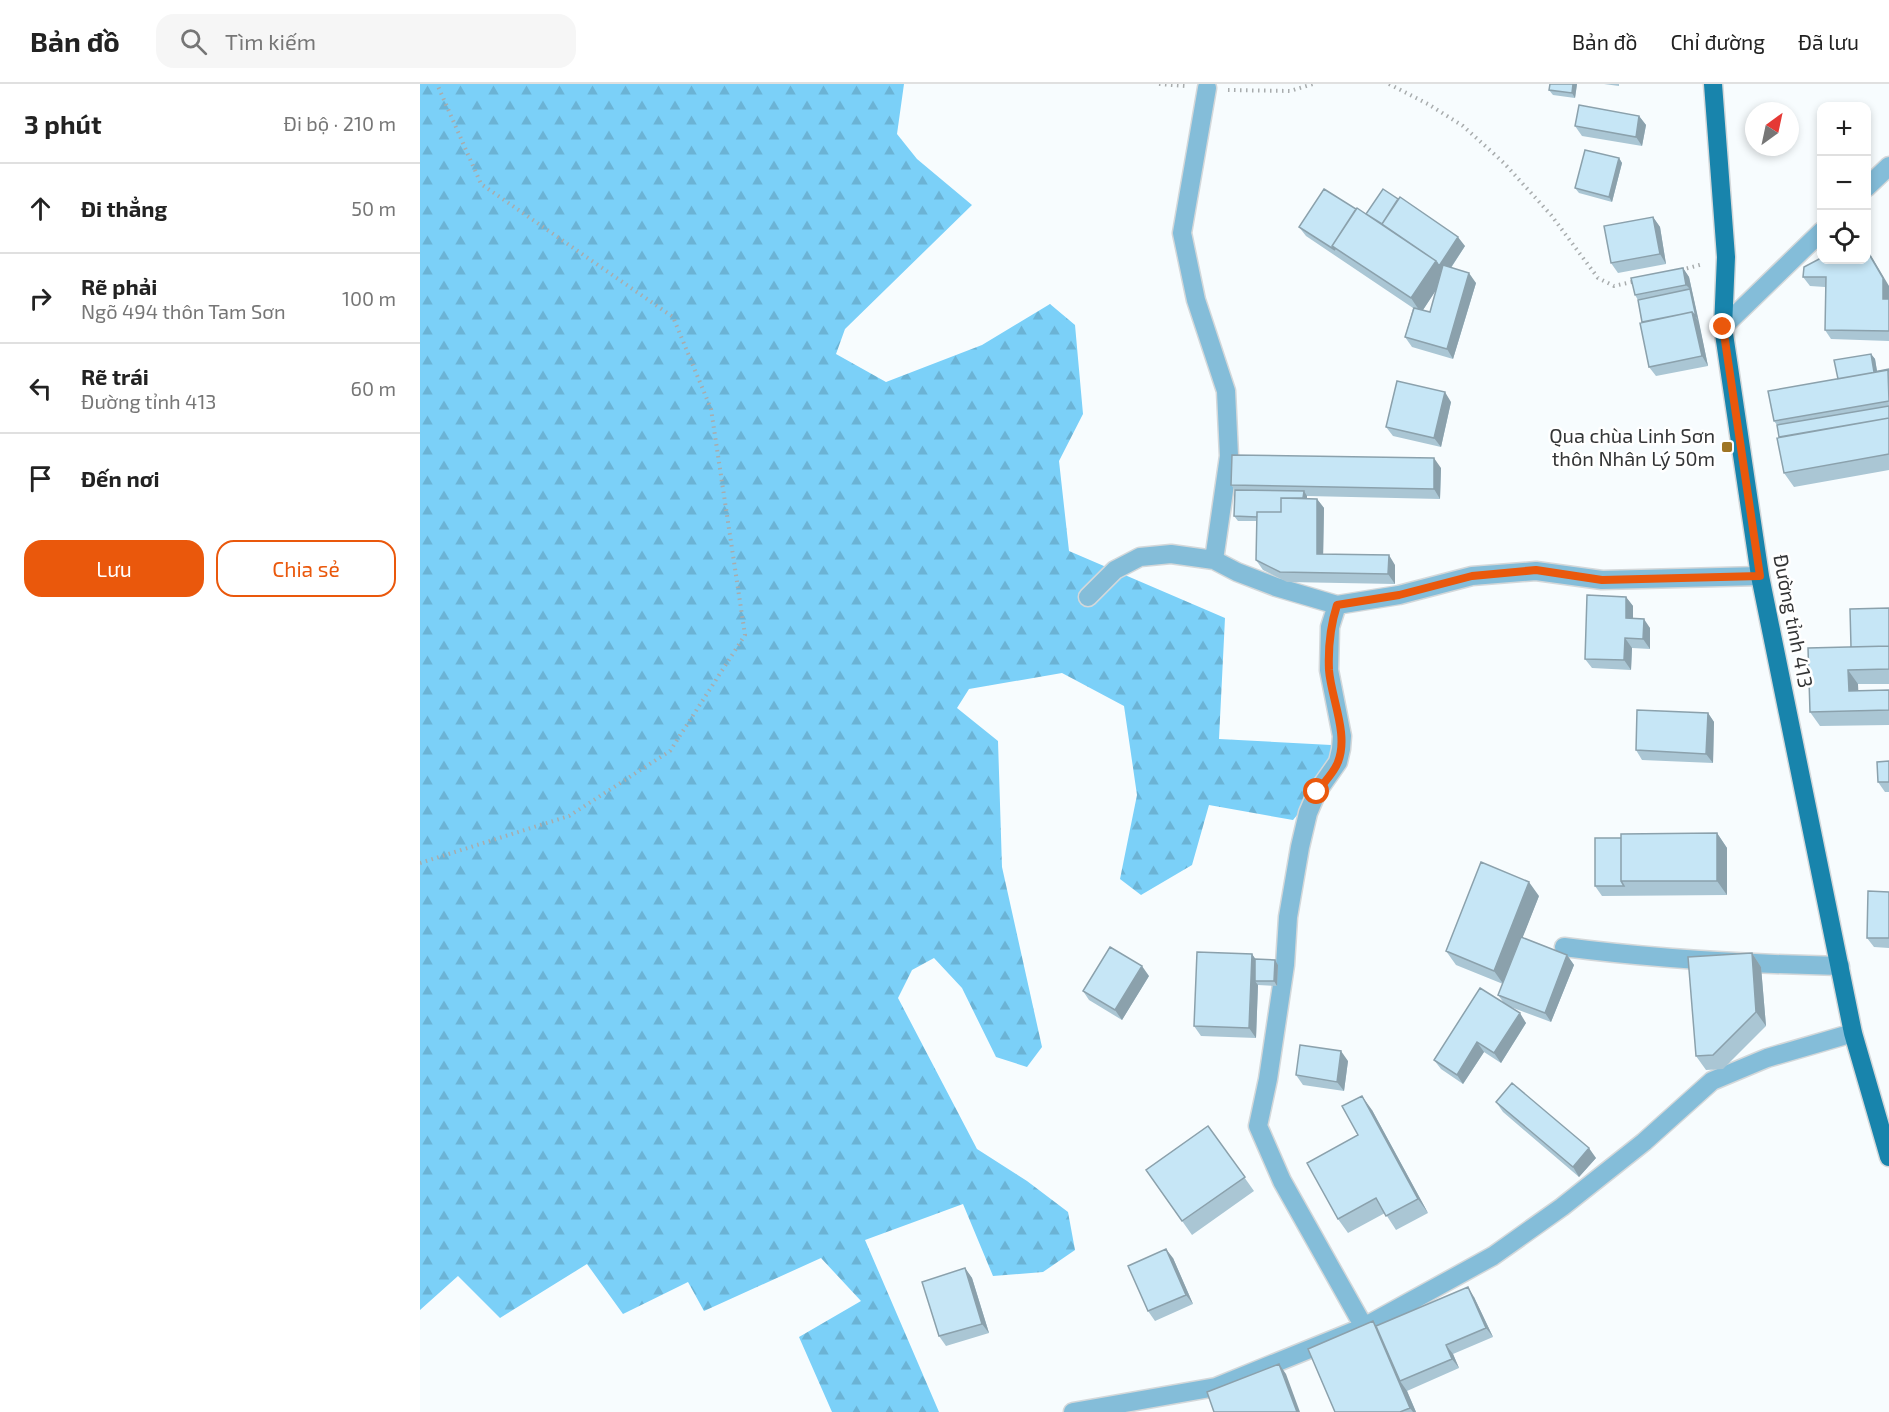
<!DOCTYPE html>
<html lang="vi">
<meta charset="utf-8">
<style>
body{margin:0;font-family:"Exo 2",sans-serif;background:#f6f6f6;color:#222}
.controls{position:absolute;right:18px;top:18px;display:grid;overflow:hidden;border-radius:12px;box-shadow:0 3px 9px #0003}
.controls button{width:54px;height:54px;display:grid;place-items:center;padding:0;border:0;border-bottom:2px solid #e0e0e0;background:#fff;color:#222;font:30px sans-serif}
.compass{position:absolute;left:1325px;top:18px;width:54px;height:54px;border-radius:50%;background:#fff;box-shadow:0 3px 9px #0003;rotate:33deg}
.stop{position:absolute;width:18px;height:18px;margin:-14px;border:4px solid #ea580c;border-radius:50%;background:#fff}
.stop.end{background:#ea580c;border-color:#fff;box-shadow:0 2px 6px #0008}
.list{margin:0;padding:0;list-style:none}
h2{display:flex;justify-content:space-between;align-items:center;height:78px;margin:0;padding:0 24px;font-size:26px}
h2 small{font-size:20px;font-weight:400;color:#767676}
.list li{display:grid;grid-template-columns:39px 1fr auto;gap:18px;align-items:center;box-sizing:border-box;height:90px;padding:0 24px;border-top:2px solid #e0e0e0}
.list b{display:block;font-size:22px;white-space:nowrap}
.list p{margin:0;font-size:20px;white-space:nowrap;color:#767676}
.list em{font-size:20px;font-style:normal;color:#767676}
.actions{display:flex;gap:12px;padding:18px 24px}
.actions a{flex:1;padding:14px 0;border:2px solid #ea580c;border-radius:18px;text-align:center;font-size:21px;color:#ea580c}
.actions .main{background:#ea580c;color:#fff}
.icon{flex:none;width:33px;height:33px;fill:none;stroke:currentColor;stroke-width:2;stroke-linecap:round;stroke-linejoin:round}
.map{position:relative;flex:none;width:1469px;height:1328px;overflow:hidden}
header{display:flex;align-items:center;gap:36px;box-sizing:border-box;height:84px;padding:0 30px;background:#fff;border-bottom:2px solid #e0e0e0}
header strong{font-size:28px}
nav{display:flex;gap:33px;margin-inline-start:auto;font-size:21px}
.search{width:420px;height:54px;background:#f6f6f6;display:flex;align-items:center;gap:15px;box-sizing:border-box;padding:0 21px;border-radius:18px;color:#767676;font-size:22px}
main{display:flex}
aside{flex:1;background:#fff}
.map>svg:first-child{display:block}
.forest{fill:url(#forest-firs)}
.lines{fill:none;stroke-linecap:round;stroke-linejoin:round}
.minor-casing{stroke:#d4d8da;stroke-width:21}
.major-casing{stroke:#d4d8da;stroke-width:21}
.path{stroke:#a8acad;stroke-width:4;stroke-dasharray:1.5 4.5;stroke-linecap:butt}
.minor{stroke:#84bdd9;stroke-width:18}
.major{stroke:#1884ac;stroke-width:18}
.wall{fill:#aac6d4;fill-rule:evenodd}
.shaded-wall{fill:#8ba1ac}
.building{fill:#c6e6f6;stroke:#8ba1ac;stroke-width:1.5}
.route{stroke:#ea580c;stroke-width:8}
.poi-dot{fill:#9f7524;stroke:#fff;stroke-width:2}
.labels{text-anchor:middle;stroke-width:5;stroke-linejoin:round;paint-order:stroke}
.poi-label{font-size:20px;fill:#343536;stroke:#fff;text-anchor:end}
.street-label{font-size:20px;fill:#343536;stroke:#fff}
</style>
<header>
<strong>Bản đồ</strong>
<div class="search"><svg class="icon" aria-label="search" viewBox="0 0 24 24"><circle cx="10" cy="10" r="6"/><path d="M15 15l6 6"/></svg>Tìm kiếm</div>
<nav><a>Bản đồ</a><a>Chỉ đường</a><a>Đã lưu</a></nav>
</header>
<main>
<aside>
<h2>3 phút<small>Đi bộ · 210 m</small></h2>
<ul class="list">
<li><svg class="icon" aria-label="ahead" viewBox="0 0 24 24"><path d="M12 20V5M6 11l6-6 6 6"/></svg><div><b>Đi thẳng</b></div><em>50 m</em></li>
<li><svg class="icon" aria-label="right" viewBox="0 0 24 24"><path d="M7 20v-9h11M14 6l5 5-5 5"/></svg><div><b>Rẽ phải</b><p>Ngõ 494 thôn Tam Sơn</p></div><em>100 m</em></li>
<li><svg class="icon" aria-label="left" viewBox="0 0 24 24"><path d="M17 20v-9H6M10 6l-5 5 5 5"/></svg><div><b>Rẽ trái</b><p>Đường tỉnh 413</p></div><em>60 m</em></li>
<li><svg class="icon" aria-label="arrive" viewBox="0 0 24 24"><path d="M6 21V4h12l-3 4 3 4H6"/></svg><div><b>Đến nơi</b></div></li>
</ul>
<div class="actions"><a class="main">Lưu</a><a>Chia sẻ</a></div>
</aside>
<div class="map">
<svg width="1469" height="1328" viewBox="0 0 1469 1328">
<defs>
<pattern id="forest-firs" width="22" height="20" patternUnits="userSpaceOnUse" patternTransform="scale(1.5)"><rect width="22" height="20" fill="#7bd0f8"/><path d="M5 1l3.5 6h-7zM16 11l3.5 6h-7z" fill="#6bb3d5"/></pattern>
</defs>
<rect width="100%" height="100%" fill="#f7fcfe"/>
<path class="forest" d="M0,0H484L477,50L497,75L552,121L425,245L416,270L466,298L562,261L630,220L655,241L663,330L639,377L649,467L805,534L799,655L911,661L915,686L873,736L789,721L772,781L721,811L700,795L717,711L704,622L642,589L549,605L537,624L578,657L582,783L622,963L607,983L576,973L542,904L514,874L492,886L478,914L557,1065L607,1097L648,1128L655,1166L623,1188L573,1192L543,1120L445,1156L519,1328H412L379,1253L441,1217L401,1174L284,1227L268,1198L203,1230L167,1180L80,1234L38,1192L0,1226Z"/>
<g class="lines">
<defs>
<path id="minor" d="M787,4L762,149L776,216L806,307L809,372L794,476
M1446,104L1469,82
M1303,243L1402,147
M668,513L695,486L720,473L751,470L794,476L817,488L856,503L917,521L979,511L1052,492L1116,487L1182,496L1340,492
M917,521L910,543L909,586L922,652L921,665L918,678L897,708L888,729L880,763L868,833L865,881L848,995L838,1042L862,1097L944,1243
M1144,863C1236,875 1328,880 1420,882
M653,1328L796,1303L944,1243L1073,1172L1142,1123L1224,1058L1292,997L1347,974L1433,949"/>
<path id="major" d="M1293,0L1306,173L1303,243L1340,492L1433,949L1469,1073"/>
</defs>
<use href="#minor" class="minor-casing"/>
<use href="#major" class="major-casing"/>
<path class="path" d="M739,0L765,2
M969,0L1008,20L1043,42L1084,79L1131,131L1178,194L1194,202L1216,197
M808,6L870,7L893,0
M1261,186L1283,180
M0,779L149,732L250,667L325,551L291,325L253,233L61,100L17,0"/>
<use href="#minor" class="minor"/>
<use href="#major" class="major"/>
</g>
<path class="wall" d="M1157,0L1155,14L1133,11L1129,6Z
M1184,0H1199V2Z
M1219,32L1226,41L1222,62L1162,52L1155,42Z
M1199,74L1202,79L1192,118L1159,109L1155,104Z
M936,126L946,130L1045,162L1031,184L1056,199L1033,275L992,263L985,253L993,224L886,152L879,143ZM1016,206L1010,228L1003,226Z
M1233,133L1240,143L1246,180L1198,189L1191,179Z
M1401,174L1469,202V257L1411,255L1405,246V203L1390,202L1383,193Z
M1263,184L1269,193L1288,282L1236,292L1229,283L1218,216L1215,211Z
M1451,270L1455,275L1457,287L1469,285V386L1374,403L1364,389L1357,341L1354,337L1418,295Z
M1031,318L1021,363L973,352L966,343Z
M1021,384L1020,415L887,412V415H897L904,424L903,470L975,481V500L867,498L843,486L836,476L837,437H818L814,432L815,406L811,401Z
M1206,513L1213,522V534L1230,544V565L1212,564L1211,586L1172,584L1165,575Z
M1469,524V600H1438V606H1469V641L1400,642L1390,628L1431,563Z
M1288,629L1294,638L1293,679L1222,676L1216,666Z
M1469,677V708H1465L1458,698Z
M1297,749L1307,764V811L1182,812L1175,802L1201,754Z
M1469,808V864L1454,863L1447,854Z
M1119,812L1102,854L1147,871L1154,881L1131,938L1088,922L1106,939L1081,979L1064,968L1043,1000L1021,985L1014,976L1084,919L1078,911L1083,900L1036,881L1026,867Z
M1332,869L1341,883L1346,942L1303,985L1286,986L1276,972Z
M832,870L835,875L855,876L858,881L857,902L838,901L836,954L781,952L774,942Z
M729,892L702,936L669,916L663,907Z
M928,977L924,1007L883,1001L876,991Z
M1076,1018L1176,1074L1159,1093L1083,1028Z
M952,1026L1008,1129L976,1146L965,1129L928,1149L918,1135L938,1051Z
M788,1042L834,1107L772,1151L726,1086Z
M753,1174L773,1220L735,1237L728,1227Z
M545,1184L552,1194L569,1249L526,1262L519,1252Z
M1054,1213L1073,1253L1033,1270L1039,1284L987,1307L996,1328H915L953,1237L956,1242Z"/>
<path class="shaded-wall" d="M1153,0H1157L1155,14L1152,9Z
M1219,32L1226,41L1222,62L1216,53Z
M1199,74L1202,79L1192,118L1189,113Z
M1233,133L1240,143L1246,180L1240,170Z
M1038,153L1045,162L1001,229L991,214L1016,177Z
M1446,163L1469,202V223L1463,215Z
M1263,184L1269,193L1279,238L1276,233L1270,205L1266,201Z
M1049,189L1056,199L1033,275L1027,265Z
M1272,228L1279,238L1288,282L1282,272Z
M1451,270L1455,275L1458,293L1454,288Z
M1025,308L1031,318L1021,363L1014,354Z
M1014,374L1021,384L1020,415L1014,405Z
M884,407L887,412V424L883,419Z
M897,415L904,424L903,479L897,470Z
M969,471L975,481V500L968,490Z
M1206,513L1213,522V543L1206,534Z
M1224,535L1230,544V565L1223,555Z
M1205,554L1212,564L1211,586L1204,576Z
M1428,586L1438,600L1439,621L1429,607Z
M1288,629L1294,638L1293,679L1286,670Z
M1297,749L1307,764V811L1297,797Z
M1109,798L1119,812L1084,901L1074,887Z
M1332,869L1341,883L1346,942L1336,928Z
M832,870L839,880L835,897L838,901L836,954L829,944Z
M1147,871L1154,881L1131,938L1125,929Z
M855,876L858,881L857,902L854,897Z
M722,882L729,892L702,936L695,926Z
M1100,929L1106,939L1081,979L1074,969Z
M1057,958L1064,968L1043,1000L1037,991Z
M921,967L928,977L924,1007L917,998Z
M942,1012L952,1026L1008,1129L998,1115Z
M1169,1064L1176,1074L1159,1093L1153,1083Z
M746,1165L753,1174L773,1220L766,1211Z
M545,1184L552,1194L569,1249L562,1240Z
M1048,1203L1054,1213L1073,1253L1066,1244Z
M953,1237L963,1252L980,1297L987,1307L996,1328H993L990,1324Z
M1026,1261L1033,1270L1039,1284L1032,1275Z
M859,1280L866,1290L880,1328H877Z"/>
<path class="building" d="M1130,0H1153L1152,9L1129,6Z
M1159,21L1219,32L1216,53L1155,42Z
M1165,66L1199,74L1189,113L1155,104Z
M904,105L936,125L912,162L915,166L879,143Z
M963,105L978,115L962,140L946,130Z
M980,113L1038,153L1019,182L1016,177L962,140Z
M937,124L1016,177L991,214L912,162Z
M1233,133L1240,170L1191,179L1184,142Z
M1446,165L1463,194V215H1469V247L1405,246L1406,193H1383L1384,183L1401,174V176H1446Z
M1023,181L1049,189L1027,265L985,253L994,224L1010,228Z
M1263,184L1266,201L1215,211L1211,194Z
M1270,205L1276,233L1272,228L1222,238L1218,216Z
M1272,228L1282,272L1229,283L1220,239Z
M1451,270L1454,288L1469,285V287L1468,286L1418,295L1414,276Z
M1468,286L1469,317L1354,337L1348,307Z
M977,297L1025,308L1014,354L966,343Z
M1469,322V334L1359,353L1357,341Z
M1469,334V370L1364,389L1357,354Z
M812,371L1014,374V405L811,401Z
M815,406L884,407L883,414H861V428H837V433L814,432Z
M861,414L897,415V470L969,471L968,490L860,488L836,476L837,428H861Z
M1167,511L1206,513V534L1224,535L1223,555L1205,554L1204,576L1165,575Z
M1469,524V562L1431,563L1430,525Z
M1469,562V585L1428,586L1429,607L1469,606V626L1390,628L1388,564Z
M1217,626L1288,629L1286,670L1216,666Z
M1469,677V698H1458L1457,678Z
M1297,749V797H1201V750Z
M1175,754H1201V797L1204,802H1175Z
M1061,778L1109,798L1074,887L1026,867Z
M1448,807L1469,808V854H1447Z
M1101,853L1147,871L1125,929L1078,911Z
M690,863L722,882L695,926L663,907Z
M777,868L832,870L829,944L774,942Z
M1332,869L1336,928L1293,971L1276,972L1268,873Z
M835,875L855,876L854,897H835Z
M1060,904L1100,929L1074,969L1057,958L1037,991L1014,976Z
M880,961L921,967L917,998L876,991Z
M1092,999L1169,1064L1153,1083L1076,1018Z
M942,1012L998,1115L966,1132L956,1114L918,1135L887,1079L938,1051L922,1022Z
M788,1042L825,1093L762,1137L726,1086Z
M746,1165L766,1211L728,1227L708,1182Z
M545,1184L562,1240L519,1252L502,1198Z
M1048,1203L1066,1244L1026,1261L1032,1275L980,1297L956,1242Z
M953,1237L990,1324L980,1328H915L888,1265Z
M859,1280L877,1328H794L787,1308Z"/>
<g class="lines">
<path class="route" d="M897,708C904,698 914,689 918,678C929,650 911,614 909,586C908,563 910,543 917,521L979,511L1052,492L1116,486L1182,496L1340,492L1303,243"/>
</g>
<rect class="poi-dot" x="1301" y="357" width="12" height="12" rx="3"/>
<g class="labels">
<g class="poi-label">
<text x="1295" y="359">Qua chùa Linh Sơn<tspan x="1295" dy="23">thôn Nhân Lý 50m</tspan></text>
</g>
<g class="street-label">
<text transform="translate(1373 537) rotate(79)" y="7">Đường tỉnh 413</text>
</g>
</g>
</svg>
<div class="controls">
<button>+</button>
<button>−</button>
<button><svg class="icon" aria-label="locate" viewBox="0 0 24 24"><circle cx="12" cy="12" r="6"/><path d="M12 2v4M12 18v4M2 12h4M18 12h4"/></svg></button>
</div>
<svg class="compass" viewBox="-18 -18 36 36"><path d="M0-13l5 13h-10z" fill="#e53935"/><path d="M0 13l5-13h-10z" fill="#767676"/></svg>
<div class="stop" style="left:897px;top:708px"></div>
<div class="stop end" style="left:1303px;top:243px"></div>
</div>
</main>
